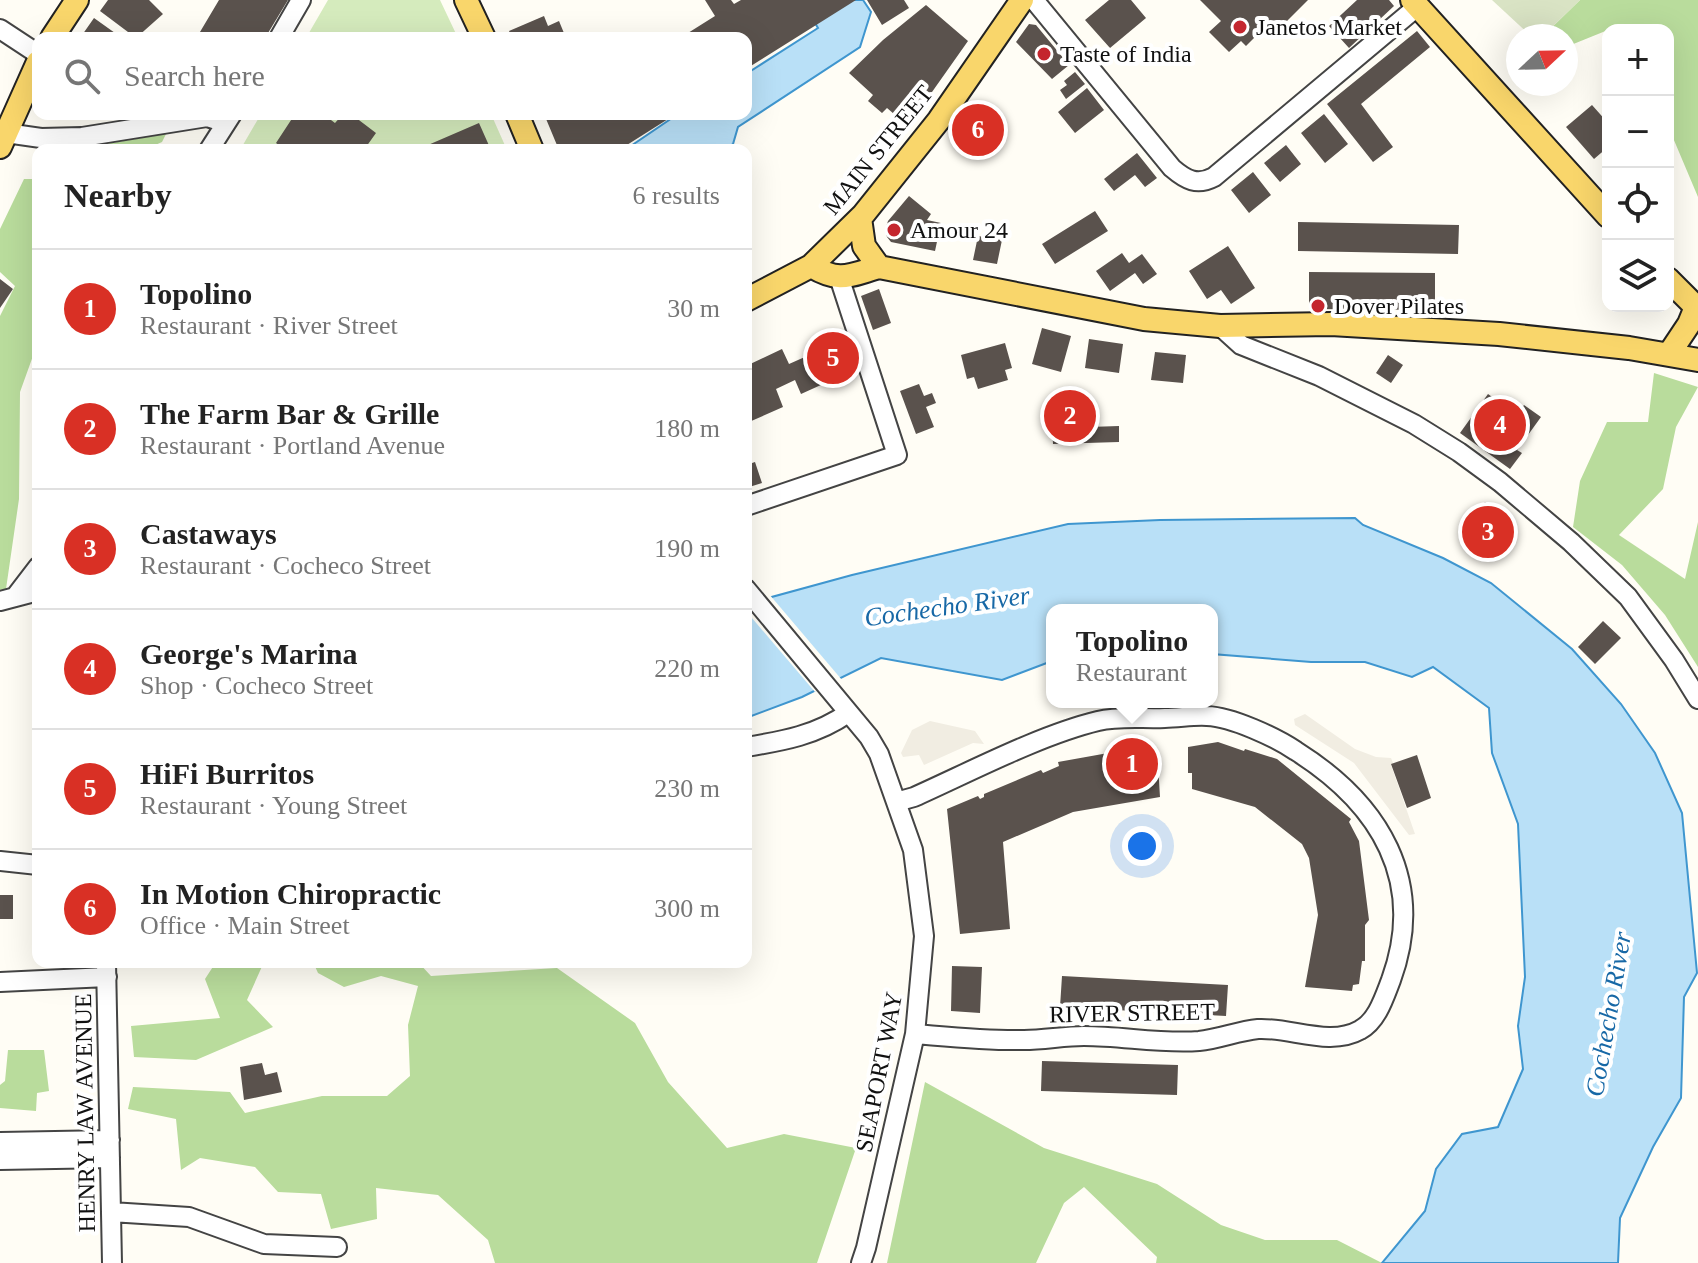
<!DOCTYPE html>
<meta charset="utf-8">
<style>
body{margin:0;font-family:"Times New Roman",serif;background:#f6f6f6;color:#222}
.controls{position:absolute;right:24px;top:24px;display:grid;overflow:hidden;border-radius:16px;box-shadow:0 8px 32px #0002}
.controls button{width:72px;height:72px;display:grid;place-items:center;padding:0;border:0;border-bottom:2px solid #e0e0e0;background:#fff;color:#222;font:40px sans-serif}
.compass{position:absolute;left:1506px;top:24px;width:72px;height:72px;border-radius:50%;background:#fff;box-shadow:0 8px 32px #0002;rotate:68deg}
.you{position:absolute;left:1142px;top:846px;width:28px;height:28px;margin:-20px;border:6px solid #fff;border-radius:50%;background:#1a73e8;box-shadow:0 0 0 12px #1a73e833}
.badge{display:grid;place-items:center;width:52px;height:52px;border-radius:50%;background:#d93025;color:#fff;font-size:26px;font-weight:700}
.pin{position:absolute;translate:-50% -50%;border:4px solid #fff;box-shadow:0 2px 8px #0006}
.popup{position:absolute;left:1046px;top:604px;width:172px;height:104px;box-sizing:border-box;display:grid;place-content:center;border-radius:16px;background:#fff;filter:drop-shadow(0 2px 6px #0005);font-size:26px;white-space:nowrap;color:#767676}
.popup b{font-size:30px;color:#222}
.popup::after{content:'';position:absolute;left:50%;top:100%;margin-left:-16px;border:16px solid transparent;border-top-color:#fff}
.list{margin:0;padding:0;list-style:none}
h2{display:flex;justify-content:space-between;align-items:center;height:104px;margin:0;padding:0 32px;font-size:34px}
h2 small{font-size:26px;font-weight:400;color:#767676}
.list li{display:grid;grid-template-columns:52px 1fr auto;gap:24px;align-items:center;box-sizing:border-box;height:120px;padding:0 32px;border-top:2px solid #e0e0e0}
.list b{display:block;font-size:30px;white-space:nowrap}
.list p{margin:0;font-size:26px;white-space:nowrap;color:#767676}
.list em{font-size:26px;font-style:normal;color:#767676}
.icon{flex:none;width:44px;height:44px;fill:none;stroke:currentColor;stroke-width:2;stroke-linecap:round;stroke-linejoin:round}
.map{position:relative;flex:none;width:1698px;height:1263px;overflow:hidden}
.search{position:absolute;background:#fff;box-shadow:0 8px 32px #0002;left:32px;top:32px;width:720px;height:88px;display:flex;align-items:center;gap:20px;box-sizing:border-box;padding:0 28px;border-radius:16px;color:#767676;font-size:30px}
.panel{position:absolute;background:#fff;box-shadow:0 8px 32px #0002;left:32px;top:144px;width:720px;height:824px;border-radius:16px}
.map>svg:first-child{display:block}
.green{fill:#d5ebbd}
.forest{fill:#b9dc9c}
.cemetery{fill:#d9e3c4}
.plaza{fill:#f1ede2}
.water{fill:#b9e0f7;stroke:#3f96cf;stroke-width:2}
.pier{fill:#fffdf5}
.building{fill:#5a524d}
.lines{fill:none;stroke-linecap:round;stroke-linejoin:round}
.minor-casing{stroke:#444;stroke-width:22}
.major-casing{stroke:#222;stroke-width:26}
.minor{stroke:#fff;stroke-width:18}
.major{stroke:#f9d66b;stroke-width:22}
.poi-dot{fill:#c4262e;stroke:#fff;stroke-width:3}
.labels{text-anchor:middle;stroke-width:8;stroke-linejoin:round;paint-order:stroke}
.poi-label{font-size:24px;fill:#111;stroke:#fff;text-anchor:start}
.street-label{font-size:24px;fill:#111;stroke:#fff}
.water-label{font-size:26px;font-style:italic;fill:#1768a6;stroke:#fff}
</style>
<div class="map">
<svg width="1698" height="1263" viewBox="0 0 1698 1263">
<rect width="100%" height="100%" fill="#fffdf5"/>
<path class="green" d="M328,0H440L458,38H306Z
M261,114H491L507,150H240Z"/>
<path class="forest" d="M1580,0H1698V197L1668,126V30H1608L1566,47V36H1543Z
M166,134L162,142L144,150H69Z
M24,179H38V263L33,276L38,342L20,392L19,499L6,589L0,590V316L15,286L0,272V229Z
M1654,373L1698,387L1676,427L1663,489L1619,535L1685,579L1698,522V667L1665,615L1622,565L1573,527L1580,481L1607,422H1648Z
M216,962H264L247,1000L273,1027L196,1060L134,1057L131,1026L220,1018L205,979Z
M313,962H418L431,976L557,968L635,1023L668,1082L727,1148L784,1134L856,1148L817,1263H495L488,1240L438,1195L376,1188L377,1219L331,1229L321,1194L278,1192L255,1167L200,1158L181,1170L176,1119L128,1109L133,1087L230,1092L245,1113L322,1096H387L410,1076L408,1025L418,986L381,976L344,987L318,973Z
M8,1050H44L49,1091L37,1093L36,1111L0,1108V1085L5,1081Z
M925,1082L1044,1148L1157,1184L1221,1225L1265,1240H1337L1382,1263H1156L1157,1257L1084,1187L1064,1203L1036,1263H887Z"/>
<path class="cemetery" d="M1492,0H1580L1543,36H1531Z"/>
<path class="plaza" d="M1305,714L1355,749L1376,757L1391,758L1393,763L1391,765L1415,834L1409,835L1354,763L1295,725L1294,719Z
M930,721L975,731L984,744L973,743L924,765L919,755L903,757L901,753L912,730Z"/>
<path class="water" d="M801,0H863L871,12L860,47L738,127L733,144L723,150H625L678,114H746V74L818,28Z
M1355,518L1363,525L1443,558L1491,583L1572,649L1621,704L1655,753L1682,813L1697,973L1684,997L1681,1098L1653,1147L1620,1218L1618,1263H1382L1425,1211L1436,1169L1462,1134L1498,1127L1523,1069L1518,1026L1525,977L1518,824L1492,753L1489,708L1433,667L1412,677L1365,662H1311L1212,654V610H1052V661L1002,680L881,658L802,697L746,718V604L852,575L1068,524L1160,520Z"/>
<path class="pier" d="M769,594L842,680L815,692L746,611V600Z"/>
<path class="building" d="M108,0H149L163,14L136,38L100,11Z
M219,0H288L265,38H199L197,37Z
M705,0H731L734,4L741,0H856L746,69V38H680L715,16Z
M867,0H904L909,8L882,25Z
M1109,0H1131L1146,18L1110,48L1085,20Z
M1200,0H1308L1278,30L1270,22L1246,46L1241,41L1229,52L1209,32L1221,21Z
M1357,0H1389L1394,6L1349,48L1329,26Z
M926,5L968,41L908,126L887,108L882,113L868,101L873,95L849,73L883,40Z
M544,16L548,26L559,21L566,38H512L509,31Z
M94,18L122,38H80Z
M1029,24L1036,25L1069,65L1052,79L1016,42Z
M1417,31L1430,47L1361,104L1393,147L1373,162L1327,104Z
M1075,72L1085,84L1066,99L1060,90L1067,85L1064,81Z
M1087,88L1104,110L1075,133L1058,112Z
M1592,105L1608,123V147L1594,159L1566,127Z
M975,110L997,125L980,150L959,136Z
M295,114H323L335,123L343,114H351L376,133L366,147L370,150H285L276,143Z
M544,114H676L619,150H559Z
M1324,114L1348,144L1325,163L1301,133Z
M479,123L491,150H430L428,145Z
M1286,145L1301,164L1280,182L1264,163Z
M1137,153L1157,178L1145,187L1135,175L1114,191L1104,179Z
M1253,172L1271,195L1249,213L1231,190Z
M909,196L931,214L927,220L941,223L935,251L891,242L887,237L885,230L888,221Z
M1095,211L1108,231L1055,264L1042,244Z
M1298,222L1459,225L1458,254L1298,251Z
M978,236L1002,240L997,264L973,260Z
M1228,246L1255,288L1231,304L1221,290L1207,299L1189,271Z
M1122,253L1129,263L1142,254L1157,274L1143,284L1135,273L1110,291L1096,271Z
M1309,272L1435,273V310L1309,309Z
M0,279L13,289L0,308Z
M879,289L891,323L873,330L861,296Z
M1042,328L1071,336L1061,372L1032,364Z
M1089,339L1123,344L1119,373L1085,368Z
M841,341L854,370L801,394L795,380L776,389L783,407L749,422L746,416V366L782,349L789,364Z
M1005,343L1012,368L1005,370L1008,380L978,389L974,377L967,379L961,355Z
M1155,352L1186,355L1183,383L1151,380Z
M1388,355L1403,365L1391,383L1376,373Z
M919,384L924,396L932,393L936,403L926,407L934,427L916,434L900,391Z
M1488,394L1517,415L1524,405L1541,417L1517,450L1522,453L1510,469L1460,433Z
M1088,405L1089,427L1119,426V442L1053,444L1051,406Z
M755,462L762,483L746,488V465Z
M1485,502L1517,525L1495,556L1476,542L1473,547L1459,538Z
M1603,621L1621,638L1595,664L1578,647Z
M1218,742L1244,751L1245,749L1277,759L1351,819L1349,822L1359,841L1369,920L1365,925V961H1362L1359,984L1353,985L1352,991L1305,987L1318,915L1309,858L1302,844L1255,807L1192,789V773H1188V747Z
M1157,747L1160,797L1073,812L1003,842L1010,929L960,934L947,809L978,796L980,799L984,797V794L1041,770L1043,773L1059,766L1058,762L1125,750V755L1135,754V749Z
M1417,755L1431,798L1407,808L1391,764Z
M0,895H13V919H0Z
M952,966L982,967L980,1013L951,1011Z
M1062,976L1228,985L1226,1016L1060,1007Z
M1042,1061L1178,1065L1177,1095L1041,1091Z
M262,1063L265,1075L277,1072L282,1092L244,1100L240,1067Z"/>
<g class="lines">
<defs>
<path id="minor" d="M1034,0L1172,168C1186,180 1197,186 1214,177L1418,6
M0,29L38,54
M279,38L301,0
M6,133L41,138L82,137L207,117L226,123
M209,150L232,114
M1220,326L1241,345L1319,376L1414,424L1459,452L1500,482L1571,542L1628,597L1674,660L1698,699
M746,506L897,455L839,277
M746,589L869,737L879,754L913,850L924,936L915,1034L866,1248L861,1263
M15,597L38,567
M0,601L38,591
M746,747C783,741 817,735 848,713
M896,802L914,797C970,772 1040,735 1098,721C1119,716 1143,719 1165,718C1179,718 1193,715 1207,716C1232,717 1275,737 1296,751C1380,804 1427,881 1391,980C1384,998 1377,1021 1360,1030C1330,1047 1290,1027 1258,1029C1238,1031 1219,1039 1199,1041C1160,1044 1123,1036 1084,1036C1064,1036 1044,1040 1024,1040C988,1041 951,1037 915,1034
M0,861L38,865
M106,962L112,1263
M0,982L107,977
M0,1142L110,1140
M0,1160L110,1158
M111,1212L189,1217L264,1244L337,1247"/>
<path id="major" d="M466,0L484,38
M1412,0L1608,216
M52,38L77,0
M517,114L532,150
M0,147L38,62
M860,218L864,246L879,267
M811,266C840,283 848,276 879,267L1144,319L1220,326L1331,324L1499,334L1629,348L1698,360
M1668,279L1698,309
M746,300L811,266L863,215L939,120L1022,0
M1669,354L1689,324L1696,307"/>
</defs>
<use href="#minor" class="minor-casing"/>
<use href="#major" class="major-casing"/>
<use href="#minor" class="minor"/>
<use href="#major" class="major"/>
</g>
<g class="poi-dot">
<circle cx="1240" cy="27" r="8"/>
<circle cx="1044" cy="54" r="8"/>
<circle cx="894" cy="230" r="8"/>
<circle cx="1318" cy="306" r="8"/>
</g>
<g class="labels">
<g class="poi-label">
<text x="1256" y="35">Janetos Market</text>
<text x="1060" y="62">Taste of India</text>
<text x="910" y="238">Amour 24</text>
<text x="1334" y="314">Dover Pilates</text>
</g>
<g class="street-label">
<text transform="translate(878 150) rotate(-51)" y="8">MAIN STREET</text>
<text transform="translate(1132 1013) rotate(-1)" y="8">RIVER STREET</text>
<text transform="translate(879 1072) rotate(-79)" y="8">SEAPORT WAY</text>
<text transform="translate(85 1113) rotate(-91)" y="8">HENRY LAW AVENUE</text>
</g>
<g class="water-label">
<text transform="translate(947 606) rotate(-8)" y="9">Cochecho River</text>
<text transform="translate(1608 1014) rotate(-80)" y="9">Cochecho River</text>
</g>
</g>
</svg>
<div class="controls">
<button>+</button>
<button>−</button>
<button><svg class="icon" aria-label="locate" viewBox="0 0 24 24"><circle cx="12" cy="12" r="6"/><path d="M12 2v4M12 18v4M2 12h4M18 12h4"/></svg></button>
<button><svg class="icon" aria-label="layers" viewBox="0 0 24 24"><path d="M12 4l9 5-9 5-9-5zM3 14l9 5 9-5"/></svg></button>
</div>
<svg class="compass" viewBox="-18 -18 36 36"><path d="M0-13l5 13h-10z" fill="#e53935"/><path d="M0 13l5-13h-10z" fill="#767676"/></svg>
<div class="you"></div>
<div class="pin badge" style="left:1132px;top:764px">1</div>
<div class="popup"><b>Topolino</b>Restaurant</div>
<div class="pin badge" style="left:1070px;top:416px">2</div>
<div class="pin badge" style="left:1488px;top:532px">3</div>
<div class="pin badge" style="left:1500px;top:425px">4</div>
<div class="pin badge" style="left:833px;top:358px">5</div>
<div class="pin badge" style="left:978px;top:130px">6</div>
<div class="search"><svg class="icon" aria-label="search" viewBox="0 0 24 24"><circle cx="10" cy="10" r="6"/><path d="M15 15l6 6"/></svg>Search here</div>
<section class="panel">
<h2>Nearby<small>6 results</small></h2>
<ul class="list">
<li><span class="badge">1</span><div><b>Topolino</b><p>Restaurant · River Street</p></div><em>30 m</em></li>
<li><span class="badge">2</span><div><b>The Farm Bar &amp; Grille</b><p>Restaurant · Portland Avenue</p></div><em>180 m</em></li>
<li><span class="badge">3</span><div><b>Castaways</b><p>Restaurant · Cocheco Street</p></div><em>190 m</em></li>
<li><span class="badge">4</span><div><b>George's Marina</b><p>Shop · Cocheco Street</p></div><em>220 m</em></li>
<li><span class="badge">5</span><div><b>HiFi Burritos</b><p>Restaurant · Young Street</p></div><em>230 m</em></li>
<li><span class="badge">6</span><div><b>In Motion Chiropractic</b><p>Office · Main Street</p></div><em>300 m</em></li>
</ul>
</section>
</div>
